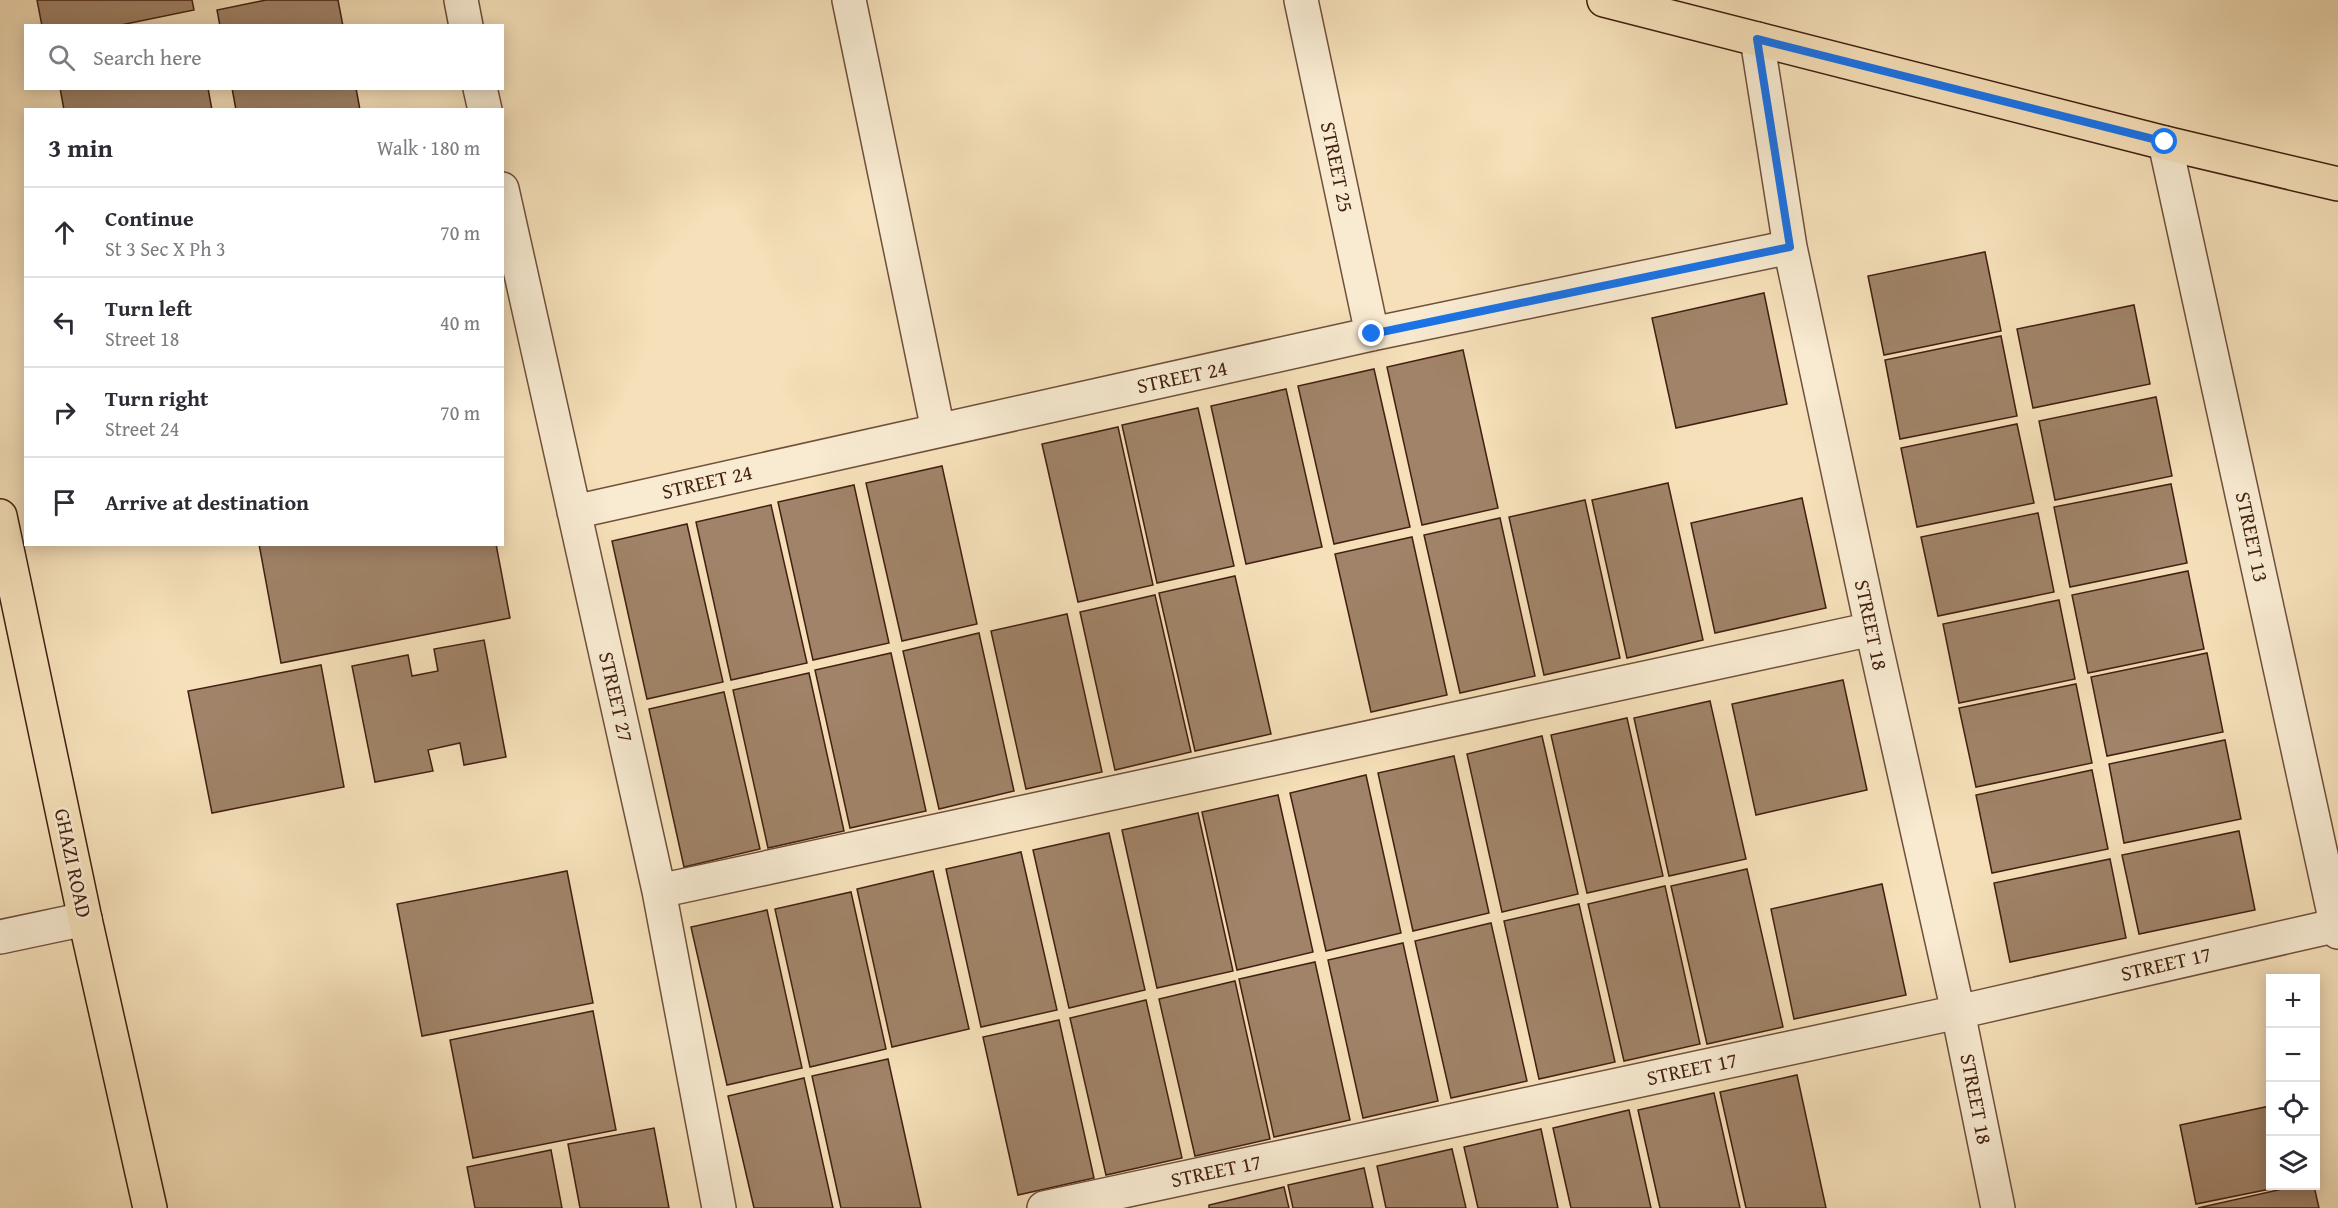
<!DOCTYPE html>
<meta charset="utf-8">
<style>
body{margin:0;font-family:"Gentium Book Plus",serif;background:#f2f2f3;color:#2b2b33}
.controls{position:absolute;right:18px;bottom:18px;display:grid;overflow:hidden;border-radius:0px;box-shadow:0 3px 15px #0003}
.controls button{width:54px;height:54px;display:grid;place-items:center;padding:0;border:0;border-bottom:2px solid #e1e1e2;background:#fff;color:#2b2b33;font:30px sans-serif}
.stop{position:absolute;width:18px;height:18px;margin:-14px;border:4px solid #1a73e8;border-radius:50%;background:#fff}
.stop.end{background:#1a73e8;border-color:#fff;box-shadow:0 2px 6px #0008}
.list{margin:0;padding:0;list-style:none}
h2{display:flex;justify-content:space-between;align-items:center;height:78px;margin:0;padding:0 24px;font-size:26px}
h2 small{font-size:20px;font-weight:400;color:#7c7c81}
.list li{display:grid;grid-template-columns:39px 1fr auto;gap:18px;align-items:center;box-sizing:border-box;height:90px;padding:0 24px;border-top:2px solid #e1e1e2}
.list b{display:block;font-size:22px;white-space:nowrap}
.list p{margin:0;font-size:20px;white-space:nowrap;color:#7c7c81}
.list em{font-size:20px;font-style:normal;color:#7c7c81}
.icon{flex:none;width:33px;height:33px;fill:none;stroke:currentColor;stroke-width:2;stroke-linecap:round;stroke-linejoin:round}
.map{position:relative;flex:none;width:2338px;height:1208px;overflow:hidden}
.search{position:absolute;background:#fff;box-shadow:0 3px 15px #0003;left:24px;top:24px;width:480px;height:66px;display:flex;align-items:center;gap:15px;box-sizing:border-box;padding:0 21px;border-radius:0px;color:#7c7c81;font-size:22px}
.panel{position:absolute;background:#fff;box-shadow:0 3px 15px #0003;left:24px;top:108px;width:480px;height:438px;border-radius:0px}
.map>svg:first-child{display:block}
.building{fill:#a08368;stroke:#431f11;stroke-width:1.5}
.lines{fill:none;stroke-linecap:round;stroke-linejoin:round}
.minor-casing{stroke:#704f3b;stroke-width:36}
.major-casing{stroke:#431f11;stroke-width:36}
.minor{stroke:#f8ebd2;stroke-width:33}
.major{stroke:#f5e0b9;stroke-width:33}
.route{stroke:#1a73e8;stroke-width:8}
.labels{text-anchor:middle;stroke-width:5;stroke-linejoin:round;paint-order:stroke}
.street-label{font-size:21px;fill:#431f11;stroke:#f8ebd2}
</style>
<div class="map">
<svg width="2338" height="1208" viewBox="0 0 2338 1208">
<rect width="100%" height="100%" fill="#f5e0b9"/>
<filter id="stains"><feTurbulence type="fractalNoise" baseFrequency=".00333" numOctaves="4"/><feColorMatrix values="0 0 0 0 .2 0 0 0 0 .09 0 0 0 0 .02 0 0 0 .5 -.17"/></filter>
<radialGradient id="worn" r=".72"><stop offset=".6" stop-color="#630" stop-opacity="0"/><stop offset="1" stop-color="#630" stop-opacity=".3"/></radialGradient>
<path class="building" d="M37,0H192L194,10L116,26H42Z
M266,0H338L343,26H220L217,10Z
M60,88H208L212,110H64Z
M232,88H356L360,110H236Z
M1985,252L2001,331L1884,355L1868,276Z
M1764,293L1787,404L1676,428L1652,318Z
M2134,305L2150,384L2033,408L2017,329Z
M2001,336L2017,416L1900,439L1885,360Z
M1463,350L1498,508L1422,525L1387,367Z
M1374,369L1410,527L1334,544L1298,386Z
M1286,389L1322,547L1246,564L1211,406Z
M2156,397L2172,476L2055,500L2039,421Z
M1198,408L1234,566L1157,583L1122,425Z
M2017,424L2034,503L1917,527L1901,448Z
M1118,427L1153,585L1078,602L1042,444Z
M942,466L977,624L902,641L866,483Z
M1668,483L1703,640L1627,658L1592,500Z
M2171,484L2187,563L2070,587L2054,507Z
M854,485L889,643L813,660L778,502Z
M1802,498L1826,608L1715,633L1691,523Z
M1585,500L1620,658L1544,675L1509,517Z
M771,505L807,663L731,680L696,522Z
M2038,513L2054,592L1938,616L1921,537Z
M1500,518L1535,676L1460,693L1424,535Z
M687,524L723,682L647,699L612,541Z
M1412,537L1447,695L1371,712L1335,554Z
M259,544H496L510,618L281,663Z
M2188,571L2204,649L2088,673L2072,595Z
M1235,576L1271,734L1195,751L1159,593Z
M1155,595L1191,752L1115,770L1080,612Z
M2059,600L2075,679L1959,703L1943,624Z
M1067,614L1102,772L1026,789L991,631Z
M979,633L1014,791L939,809L903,651Z
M484,640L506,757L464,765L460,743L428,750L433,771L375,782L352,666L408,655L412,676L438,671L434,649Z
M891,653L926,811L850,828L815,670Z
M2207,653L2223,732L2107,756L2091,677Z
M321,665L344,787L212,813L188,691Z
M809,673L844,831L768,848L733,690Z
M1843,680L1867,790L1756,815L1732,704Z
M2076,684L2092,763L1976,787L1959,708Z
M724,692L760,849L684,867L649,709Z
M1710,701L1746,859L1669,876L1634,718Z
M1627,718L1663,876L1587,893L1551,735Z
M1542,736L1578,894L1502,912L1467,754Z
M2225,740L2241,819L2124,843L2109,764Z
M1454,756L1489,913L1413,931L1378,773Z
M2092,770L2108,849L1992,873L1976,795Z
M1366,775L1401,933L1326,951L1290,793Z
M1278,795L1313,952L1237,970L1202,812Z
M1198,813L1233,971L1157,988L1122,830Z
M2239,831L2255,910L2139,934L2122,855Z
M1109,833L1145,990L1069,1008L1033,850Z
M1021,852L1057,1010L981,1027L946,869Z
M2110,859L2126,938L2010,962L1994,883Z
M1747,869L1783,1027L1707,1044L1671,886Z
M567,871L593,1003L422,1036L397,904Z
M933,871L969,1029L892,1047L857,889Z
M1882,884L1906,995L1794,1019L1771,909Z
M1665,886L1700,1044L1624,1061L1588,904Z
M851,892L886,1049L810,1067L775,909Z
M1579,904L1615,1062L1539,1079L1504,921Z
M767,910L802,1068L727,1085L691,927Z
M1491,923L1527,1081L1451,1098L1415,941Z
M1403,943L1438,1101L1363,1118L1328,960Z
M1315,962L1350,1120L1274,1137L1239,979Z
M1235,981L1270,1139L1195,1156L1159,999Z
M1146,1000L1182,1158L1106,1175L1070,1018Z
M593,1011L616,1130L473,1158L450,1040Z
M1059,1020L1094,1178L1018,1195L983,1037Z
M888,1059L921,1208H841L812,1076Z
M1797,1075L1826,1208H1746L1720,1092Z
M804,1078L833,1208H754L728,1096Z
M1714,1093L1740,1208H1660L1638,1110Z
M2270,1106V1186H2285L2196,1204L2180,1125Z
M1629,1110L1651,1208H1571L1553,1128Z
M654,1128L669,1208H580L568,1144Z
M1541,1129L1558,1208H1478L1464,1147Z
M1452,1149L1466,1208H1386L1377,1166Z
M551,1150L562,1208H475L467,1167Z
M1364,1168L1373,1208H1293L1288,1185Z
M2296,1186H2314L2319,1208H2198Z
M1284,1187L1289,1208H1209V1205Z"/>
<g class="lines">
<defs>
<path id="minor" d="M461,0L466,26
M849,0L938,430
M1301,0L1372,334
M1757,39L1790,247L1872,629L1958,1012L1998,1208
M480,88L485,110
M2165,143L2338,932
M502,189L659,891L719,1208
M574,512L1372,334L1790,247
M659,891L1872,629
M0,937L85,919
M1044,1208L1958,1012L2338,925"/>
<path id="major" d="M1604,0L2165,143L2338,184
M0,516L85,919L150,1208"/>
</defs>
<use href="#minor" class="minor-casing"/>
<use href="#major" class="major-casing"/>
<use href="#minor" class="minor"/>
<use href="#major" class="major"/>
</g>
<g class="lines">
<path class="route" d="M1372,334L1790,247L1757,39L2165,142"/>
</g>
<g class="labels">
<g class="street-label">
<text transform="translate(1337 167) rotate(78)" y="7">STREET 25</text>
<text transform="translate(1182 377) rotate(-12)" y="7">STREET 24</text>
<text transform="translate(707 482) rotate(-13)" y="7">STREET 24</text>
<text transform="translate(2252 537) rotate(78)" y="7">STREET 13</text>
<text transform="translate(1871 625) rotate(78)" y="7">STREET 18</text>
<text transform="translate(616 697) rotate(77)" y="7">STREET 27</text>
<text transform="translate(73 863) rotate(78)" y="7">GHAZI ROAD</text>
<text transform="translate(2166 964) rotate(-13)" y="7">STREET 17</text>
<text transform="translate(1692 1069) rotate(-12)" y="7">STREET 17</text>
<text transform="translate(1976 1099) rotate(79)" y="7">STREET 18</text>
<text transform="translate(1216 1171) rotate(-12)" y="7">STREET 17</text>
</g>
</g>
<rect width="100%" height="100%" filter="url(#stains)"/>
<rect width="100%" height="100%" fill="url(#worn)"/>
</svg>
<div class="controls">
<button>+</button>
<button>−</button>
<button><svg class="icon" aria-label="locate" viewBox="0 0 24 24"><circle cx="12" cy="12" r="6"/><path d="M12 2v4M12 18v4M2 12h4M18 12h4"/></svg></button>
<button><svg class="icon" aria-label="layers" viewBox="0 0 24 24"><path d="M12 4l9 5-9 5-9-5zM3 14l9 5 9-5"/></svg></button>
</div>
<div class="stop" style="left:2165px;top:142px"></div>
<div class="stop end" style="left:1372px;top:334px"></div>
<div class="search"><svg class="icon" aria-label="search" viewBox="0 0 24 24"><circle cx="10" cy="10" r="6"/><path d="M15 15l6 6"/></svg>Search here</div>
<section class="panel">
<h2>3 min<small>Walk · 180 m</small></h2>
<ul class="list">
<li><svg class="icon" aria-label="ahead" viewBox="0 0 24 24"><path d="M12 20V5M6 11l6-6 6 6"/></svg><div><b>Continue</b><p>St 3 Sec X Ph 3</p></div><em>70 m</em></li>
<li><svg class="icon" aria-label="left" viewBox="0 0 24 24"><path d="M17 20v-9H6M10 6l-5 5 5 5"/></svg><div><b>Turn left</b><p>Street 18</p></div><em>40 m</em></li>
<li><svg class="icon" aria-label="right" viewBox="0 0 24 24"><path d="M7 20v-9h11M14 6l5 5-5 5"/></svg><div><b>Turn right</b><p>Street 24</p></div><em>70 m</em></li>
<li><svg class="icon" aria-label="arrive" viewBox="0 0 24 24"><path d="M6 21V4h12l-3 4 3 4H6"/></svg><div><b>Arrive at destination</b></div></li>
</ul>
</section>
</div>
